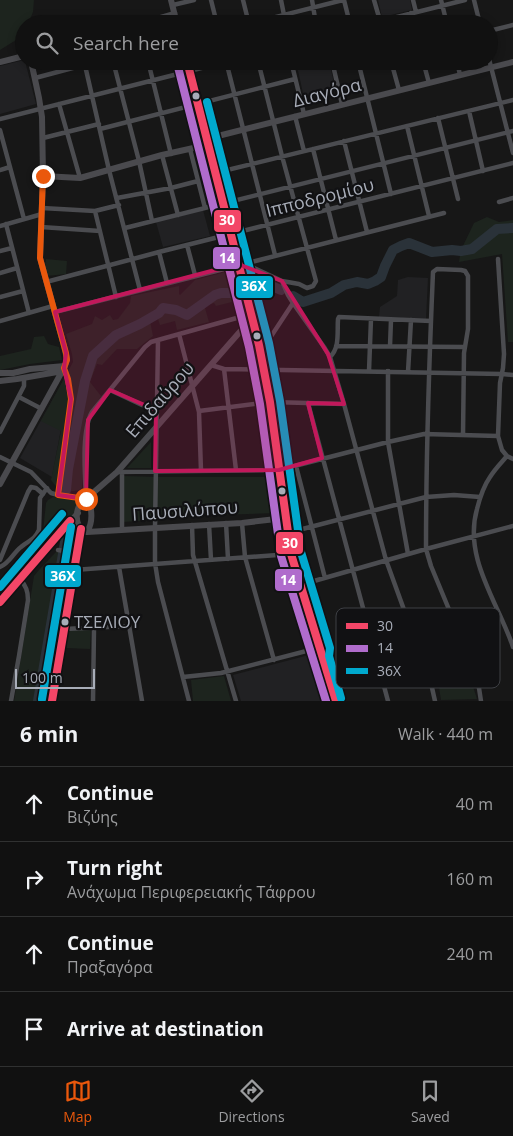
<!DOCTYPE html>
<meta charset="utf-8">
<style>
body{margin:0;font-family:"Open Sans",sans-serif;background:#1e1f1f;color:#f1f3f6}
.scale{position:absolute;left:15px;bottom:12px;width:80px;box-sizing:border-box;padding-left:5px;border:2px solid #a8adb8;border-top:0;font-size:14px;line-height:18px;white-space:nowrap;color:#a8adb8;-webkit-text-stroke:4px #111113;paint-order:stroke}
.stop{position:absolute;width:15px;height:15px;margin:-11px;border:4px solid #ea580c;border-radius:50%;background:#fff}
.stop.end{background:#ea580c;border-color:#fff;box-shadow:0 1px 5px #0008}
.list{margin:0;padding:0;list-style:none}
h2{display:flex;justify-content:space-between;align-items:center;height:65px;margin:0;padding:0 20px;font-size:21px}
h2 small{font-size:16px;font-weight:400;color:#9c9d9f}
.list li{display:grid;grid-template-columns:32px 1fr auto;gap:15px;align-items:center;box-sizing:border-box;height:75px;padding:0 20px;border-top:1px solid #303131}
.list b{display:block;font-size:19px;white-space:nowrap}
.list p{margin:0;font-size:16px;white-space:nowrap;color:#9c9d9f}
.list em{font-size:16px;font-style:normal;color:#9c9d9f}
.icon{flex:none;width:28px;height:28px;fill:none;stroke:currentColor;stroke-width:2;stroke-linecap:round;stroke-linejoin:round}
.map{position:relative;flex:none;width:513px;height:701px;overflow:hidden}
.search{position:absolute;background:#111;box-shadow:0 2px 8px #0003;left:15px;right:15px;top:15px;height:55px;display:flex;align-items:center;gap:12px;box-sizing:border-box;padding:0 18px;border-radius:28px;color:#9c9d9f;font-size:19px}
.sheet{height:365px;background:#111}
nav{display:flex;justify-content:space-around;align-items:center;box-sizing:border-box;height:70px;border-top:1px solid #303131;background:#111;font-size:14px;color:#9c9d9f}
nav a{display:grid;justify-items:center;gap:2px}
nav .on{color:#ea580c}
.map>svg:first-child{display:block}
.built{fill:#212123}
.green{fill:#1d241e}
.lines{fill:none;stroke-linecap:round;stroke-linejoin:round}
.river{stroke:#2a3239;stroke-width:10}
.street{stroke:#4b4c50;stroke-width:4.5}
.secondary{stroke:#4a4a4e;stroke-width:6}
.bus-1-casing{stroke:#111113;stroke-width:11}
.bus-2-casing{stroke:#111113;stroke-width:11}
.bus-3-casing{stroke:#111113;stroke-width:11}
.bus-1{stroke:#f34667;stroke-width:8}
.bus-2{stroke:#b06ccc;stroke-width:8}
.bus-3{stroke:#00a9ce;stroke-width:8}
.route{stroke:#ea580c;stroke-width:6}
.marked{fill:#c2185b;fill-opacity:0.2;stroke:#c2185b;stroke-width:4;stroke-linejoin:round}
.bus-dot{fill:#a8adb8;stroke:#111113;stroke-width:2}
.labels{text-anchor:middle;stroke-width:4.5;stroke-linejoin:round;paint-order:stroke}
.bus-label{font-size:17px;fill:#a8adb8;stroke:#111113;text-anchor:start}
.street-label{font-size:18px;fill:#a8adb8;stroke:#111113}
.key{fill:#111113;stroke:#3e4045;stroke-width:1}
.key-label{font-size:14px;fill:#a8adb8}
.line-badge{stroke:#111113;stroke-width:2}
.badge-label{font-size:14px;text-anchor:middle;font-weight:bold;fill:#fff}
</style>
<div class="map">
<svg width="513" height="701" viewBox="0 0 513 701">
<rect width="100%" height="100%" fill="#171717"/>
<path class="built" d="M378,0H410L412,10L382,17Z
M24,60V61H25L36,104L0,114V66Z
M296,61H329L335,87L324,90L323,93L304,98Z
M203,210L210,236L163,247L156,222Z
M408,277L428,278L426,319L379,317L380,307L397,296L398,280Z
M68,372V391L52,477L20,458Z
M309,655L322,701H241L233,675Z"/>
<path class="green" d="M0,0H34L33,12L28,24H24V31L16,40L0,50Z
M487,217L499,222L513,220V342H508L502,254L459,262L461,250L474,223Z
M46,259L67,261L66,274L46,276L45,266Z
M233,270L240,300L216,306L214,303L205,306V308L209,322L177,330L175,321L160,325L158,319L150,321L153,336L137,349H117L102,365L97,364L90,382L101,396L87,419L82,456V488C76,493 64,492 57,487C55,485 53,483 51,480L61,431L41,421L73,362L72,354L66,334L92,324L95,316L102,320L110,315L113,320L118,319L130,303L131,296L179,286V294L180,295L195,280Z
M44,336L48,344L59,347L62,360L30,364L0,370V356L31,349L34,337Z
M151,442V468H127Z
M124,476L159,477H272L276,513L154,517V520L123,522Z
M53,497L80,501L79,509L49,541L45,543L42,541L46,503L48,500Z
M71,536L74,537L71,569L48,701H14L34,576L39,570Z
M91,629L90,649L66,648L69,630Z
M224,676L231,701H193L191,680Z
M470,677L477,699L441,700L438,681Z"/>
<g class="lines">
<path class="river" d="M293,296L303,302L331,293L344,285L357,282L368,284L375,281L381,277L385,266L393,250L401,246L409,243L432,252L452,250L461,251L472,249L497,229L513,228
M66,490L68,469L85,381L93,356L116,335L140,324L159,313L163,308L176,310L187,315L215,295L221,293H237L254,285L267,284L281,290
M38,701L65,542"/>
<path class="street" d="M211,0L217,24
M243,0L249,24
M281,0L284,15
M312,0L316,24
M344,0L350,24
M374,0L381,24
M413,0L416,12
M441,0L447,24
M474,0L480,24
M173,5L194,0
M411,13L414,24
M280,16L282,24
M137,24L175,13
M248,24L343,0
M369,24L465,0
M489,31L513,25
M489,59L513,153
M84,61L109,170L140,290
M113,61L139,161L152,221
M148,61L171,154
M226,61L275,255
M291,61L304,114
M332,61L342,104
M358,61L391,194
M391,61L399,90
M423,61L429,83
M457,61L460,75
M359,64L370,61
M35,78L99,61
M59,104L80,178
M469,111L483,171
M295,116L304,151
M438,118L458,199
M0,119L229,61
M407,126L429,216
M100,129L295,79
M0,130L24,219
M43,138L99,124
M344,141L367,232
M190,149L205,208
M313,149L336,240
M162,155L178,215
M0,170L10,167
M215,173L513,100
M117,198L171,188L198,181
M499,202L513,198
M42,208L95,211L119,205
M95,211L116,297
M6,224L29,313
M0,226L42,214
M41,227L100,231
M125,228L513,131
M187,245L195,275
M0,251L12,248
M159,252L167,283
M498,259L504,354L503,368L500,383L498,436L502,450L507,456L513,459
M242,265L254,268L282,281L299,284L307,288L313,286L316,281L282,156L258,61
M0,273L17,268
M282,281L288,295L293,303L324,347L330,357L344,404L386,560L407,618L428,670L435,701
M46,282L159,252L513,163
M0,297L23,291
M55,312L444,213
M0,321L53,306
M179,334L199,412L201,471
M158,340L155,528V563L158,582L189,701
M259,345L264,344L268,341L293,303
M336,346L465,347
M390,346L391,320
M330,357C340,348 337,332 338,319L339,317L431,321
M211,365L224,369L502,374L513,375
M224,369L236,470
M369,371L371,319
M388,371V442L408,554
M408,372L411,320
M110,390L142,405L156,408
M19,397L42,409
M308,403L388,701
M199,411L270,402L344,404
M0,432L24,386V378
M463,435L464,353L468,329V276L465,271L461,270L437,269L433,272C429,364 426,456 426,549L431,566L472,665L479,688L481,701
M507,456C501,463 495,469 490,477C483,487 480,497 477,509C463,558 498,602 513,647
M0,457L31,472L51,493L58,495L86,499C85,477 81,431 92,412L145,347L151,342L158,340L251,314
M296,466L325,578
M117,472L279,470L388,442L424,434L498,436
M58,495L71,399L68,379L64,368
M226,523L228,559
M242,523L245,557L274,660
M209,524L211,560
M192,525L193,555L236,701
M122,530V472
M287,533L426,497L454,495L480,497
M58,550L77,553
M0,560L28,492L31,487L36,488L43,494
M0,567C10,563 13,553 21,547C29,540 34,541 39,530L40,498L47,488
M119,567L142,701
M74,570L291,554
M300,585L426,549L513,526
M64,629L129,626
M183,677L221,673L318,648
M431,679L475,674
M11,701L19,656L28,600C28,591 26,586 20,579
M93,701L94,628"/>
<path class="secondary" d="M171,0L177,24
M187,61L259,345L270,402L291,554L320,651L322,655L336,701
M0,62L24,56
M206,139L513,62
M43,176L80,178L162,155L207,145
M0,373H13L30,369L65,366
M0,381L17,379L63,371
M0,484L65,366L67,359L64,346L40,258L43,176L42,117L39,98L31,61
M86,499L89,500C92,511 93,523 87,532C73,528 74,505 86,499Z
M88,499L94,492L117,472L252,318
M87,532L242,523L285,518
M0,602L78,513
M327,686L331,701
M52,701L81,529"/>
<defs>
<path id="bus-1" d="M187,61L259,345L270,402L291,554L336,701
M0,602L70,521
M52,701L81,529"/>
<path id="bus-2" d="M177,63L249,347L260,404L281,556L326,701"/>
<path id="bus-3" d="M207,102L269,343L280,401L301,552L330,648L329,656L341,698
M0,587L62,514
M42,699L71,527"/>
</defs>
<use href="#bus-1" class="bus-1-casing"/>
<use href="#bus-2" class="bus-2-casing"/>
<use href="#bus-3" class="bus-3-casing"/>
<use href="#bus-1" class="bus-1"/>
<use href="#bus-2" class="bus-2"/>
<use href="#bus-3" class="bus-3"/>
</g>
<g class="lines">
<path class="route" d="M43,176L40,258L66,353L67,360L64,368L68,379L71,399L58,495L86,499"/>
</g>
<path class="marked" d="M238,264L282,281L328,354L344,404L308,403L322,458L279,470L155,471L156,410L110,390L88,420L86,499L58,495L71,399L64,368L66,353L55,312Z"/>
<g class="bus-dot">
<circle cx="196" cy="96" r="4.5"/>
<circle cx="257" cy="336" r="4.5"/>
<circle cx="282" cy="491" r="4.5"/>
<circle cx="65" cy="622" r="4.5"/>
</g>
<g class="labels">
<g class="bus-label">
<text x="74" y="628">ΤΣΕΛΙΟΥ</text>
</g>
<g class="street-label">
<text transform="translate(327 93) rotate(-14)" y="6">Διαγόρα</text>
<text transform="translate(320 198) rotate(-14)" y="6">Ιπποδρομίου</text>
<text transform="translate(160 400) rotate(-49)" y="6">Επιδαύρου</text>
<text transform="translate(185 511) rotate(-4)" y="6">Παυσιλύπου</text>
</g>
</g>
<rect x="336" y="608" width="164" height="80" rx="8" class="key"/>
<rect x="346" y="623" width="22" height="6" fill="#f34667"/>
<rect x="346" y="645" width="22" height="7" fill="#b06ccc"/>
<rect x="346" y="668" width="22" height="6" fill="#00a9ce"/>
<g class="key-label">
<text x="377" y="631">30</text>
<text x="377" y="653">14</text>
<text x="377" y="676">36Χ</text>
</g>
<g class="line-badge">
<rect x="213" y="209" width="29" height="24" rx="5" fill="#f34667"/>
<rect x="212" y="246" width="29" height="24" rx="5" fill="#b06ccc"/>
<rect x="235" y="275" width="39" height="24" rx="5" fill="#00a9ce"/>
<rect x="275" y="531" width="29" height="24" rx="5" fill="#f34667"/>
<rect x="44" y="564" width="38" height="24" rx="5" fill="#00a9ce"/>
<rect x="274" y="568" width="29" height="24" rx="5" fill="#b06ccc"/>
</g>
<g class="badge-label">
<text x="227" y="225">30</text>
<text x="227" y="263">14</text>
<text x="254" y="291">36Χ</text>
<text x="290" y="548">30</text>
<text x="63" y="581">36Χ</text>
<text x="288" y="585">14</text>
</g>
</svg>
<div class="scale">100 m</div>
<div class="stop" style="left:86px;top:499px"></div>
<div class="stop end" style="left:43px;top:176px"></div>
<div class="search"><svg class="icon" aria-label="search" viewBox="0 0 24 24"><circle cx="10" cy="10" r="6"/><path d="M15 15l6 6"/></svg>Search here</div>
</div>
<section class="sheet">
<h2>6 min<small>Walk · 440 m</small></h2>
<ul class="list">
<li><svg class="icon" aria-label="ahead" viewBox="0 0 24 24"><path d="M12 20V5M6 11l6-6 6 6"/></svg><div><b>Continue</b><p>Βιζύης</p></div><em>40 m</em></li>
<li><svg class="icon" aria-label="right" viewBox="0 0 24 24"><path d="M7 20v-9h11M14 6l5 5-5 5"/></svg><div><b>Turn right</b><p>Ανάχωμα Περιφερειακής Τάφρου</p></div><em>160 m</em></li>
<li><svg class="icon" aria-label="ahead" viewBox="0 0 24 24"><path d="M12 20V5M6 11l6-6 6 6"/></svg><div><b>Continue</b><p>Πραξαγόρα</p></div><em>240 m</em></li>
<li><svg class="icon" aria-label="arrive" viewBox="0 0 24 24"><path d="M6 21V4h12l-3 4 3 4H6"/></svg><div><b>Arrive at destination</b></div></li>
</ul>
</section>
<nav>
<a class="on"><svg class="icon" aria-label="map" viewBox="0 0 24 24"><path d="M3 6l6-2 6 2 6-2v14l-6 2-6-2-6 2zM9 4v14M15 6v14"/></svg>Map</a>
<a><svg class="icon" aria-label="directions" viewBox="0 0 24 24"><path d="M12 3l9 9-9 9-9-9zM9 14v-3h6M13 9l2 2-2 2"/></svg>Directions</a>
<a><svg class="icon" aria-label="saved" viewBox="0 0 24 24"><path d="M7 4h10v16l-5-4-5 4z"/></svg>Saved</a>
</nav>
